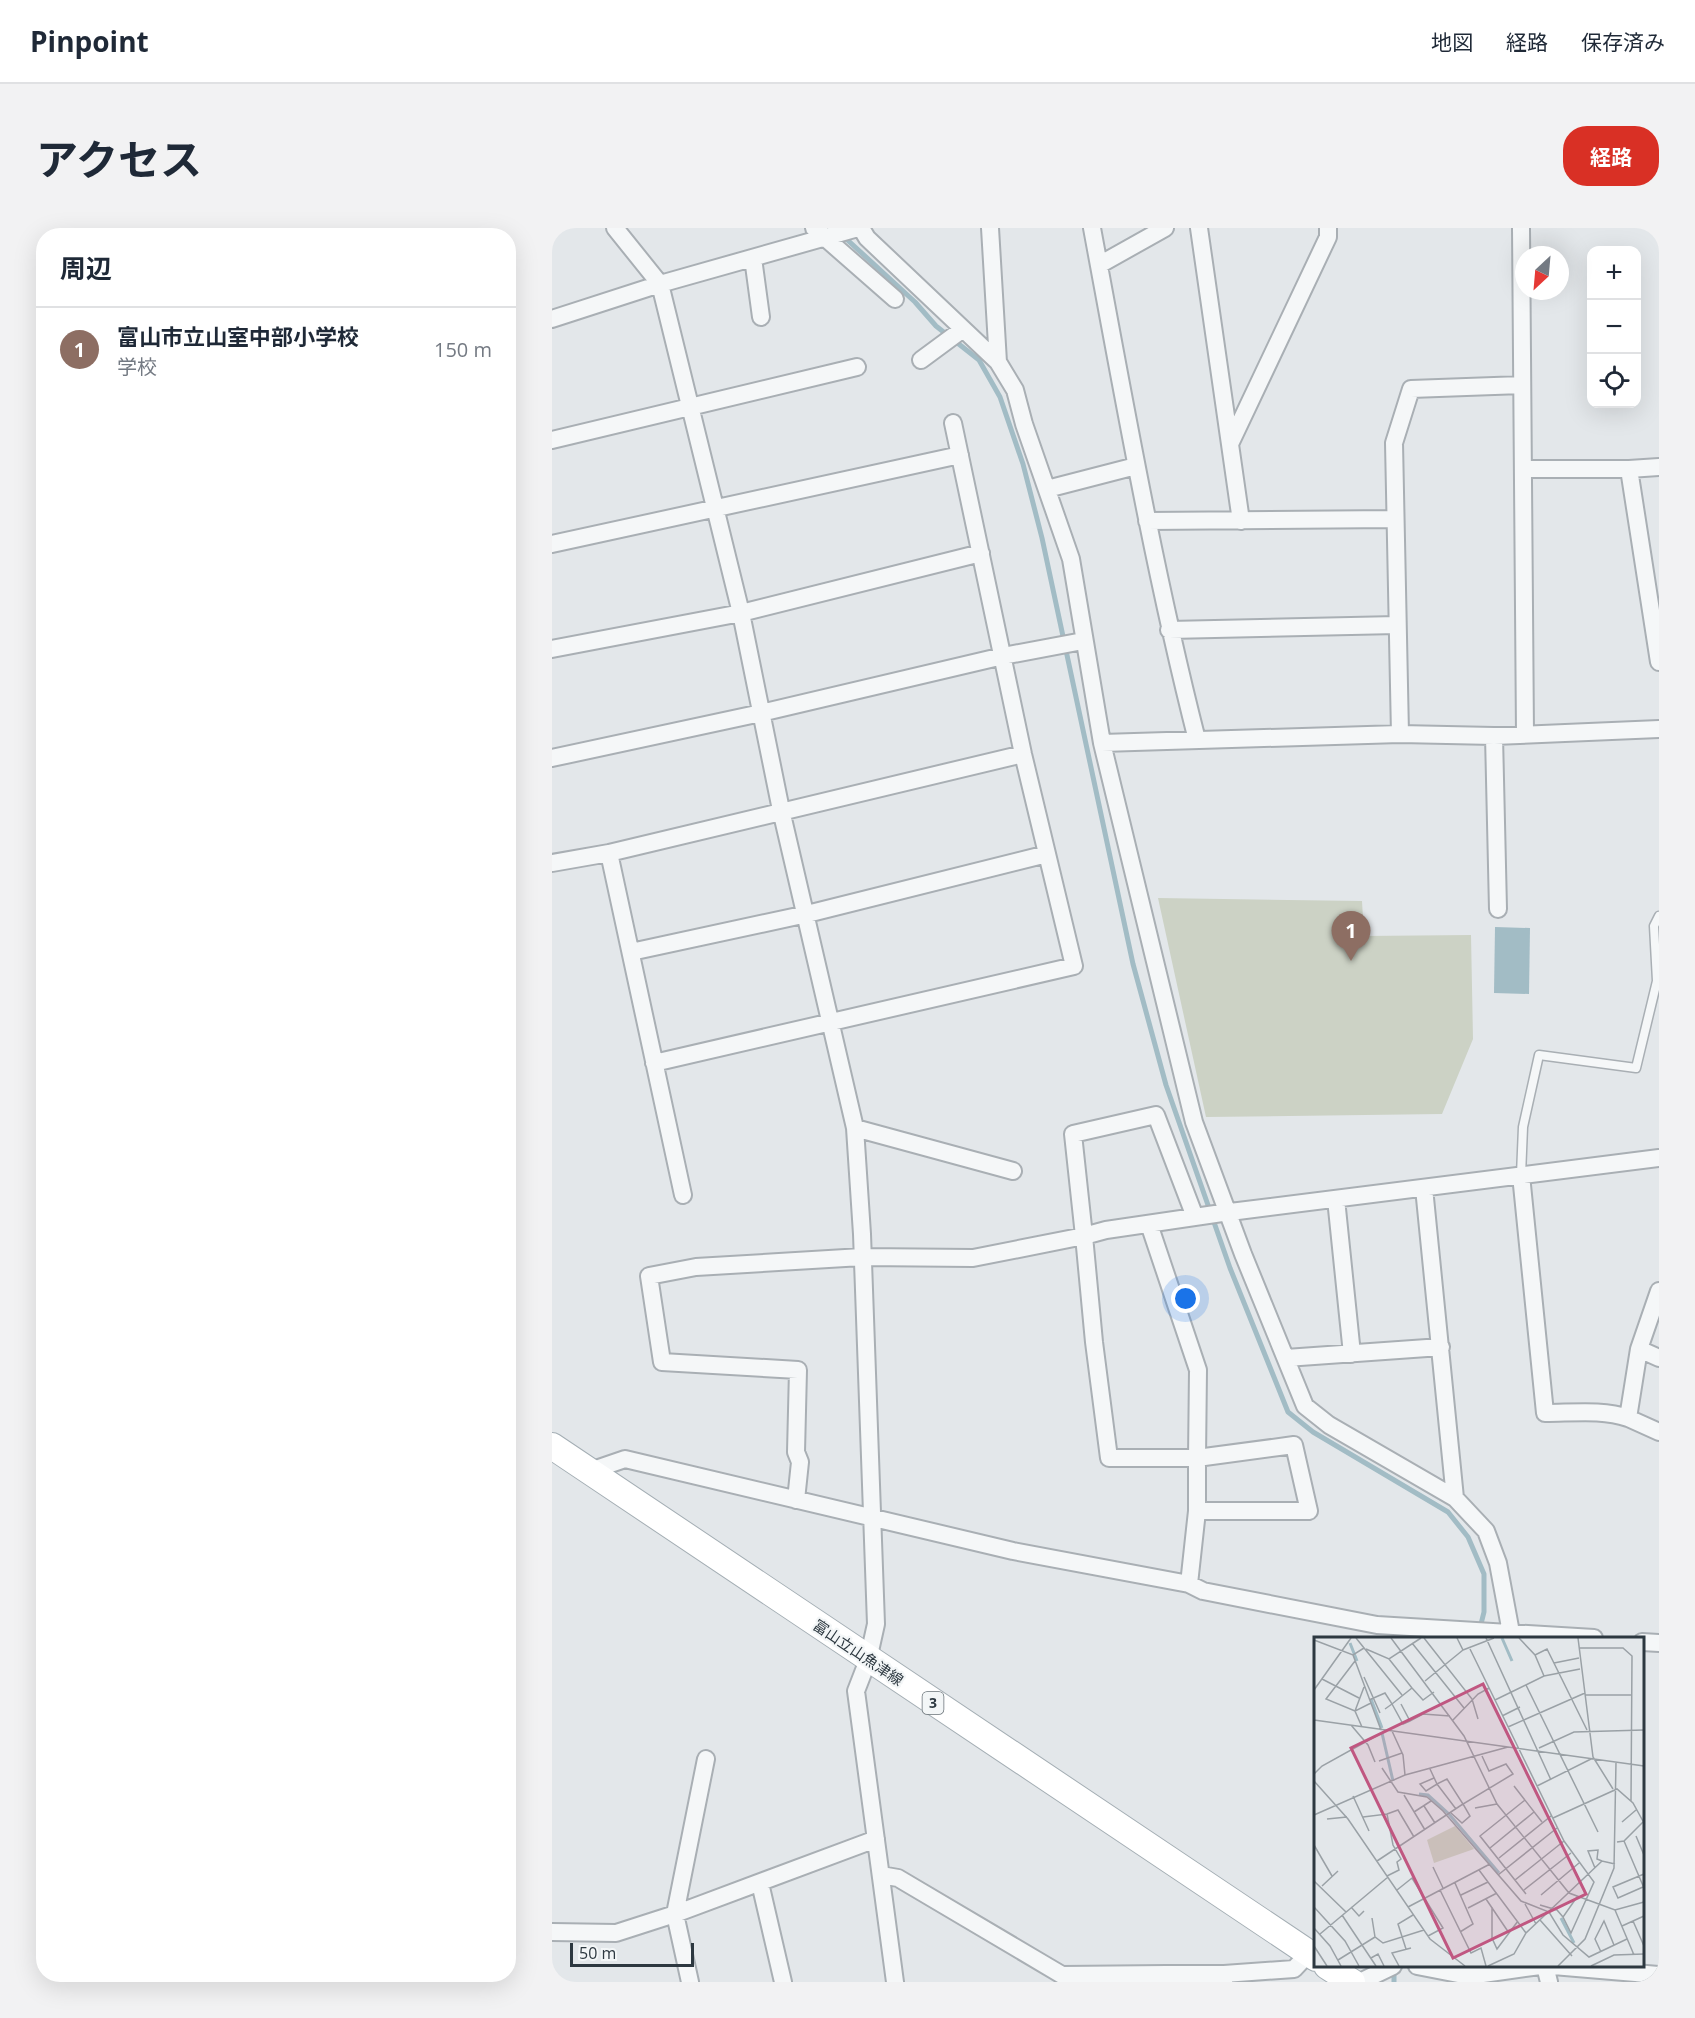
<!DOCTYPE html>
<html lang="ja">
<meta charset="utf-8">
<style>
body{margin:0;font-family:"Open Sans","Noto Sans JP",sans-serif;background:#f2f2f3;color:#1f2937}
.controls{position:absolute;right:18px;top:18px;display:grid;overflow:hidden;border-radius:12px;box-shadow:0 6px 24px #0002}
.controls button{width:54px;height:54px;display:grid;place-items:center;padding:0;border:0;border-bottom:2px solid #e0e1e3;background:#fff;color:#1f2937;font:30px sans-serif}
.compass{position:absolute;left:963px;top:18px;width:54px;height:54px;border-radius:50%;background:#fff;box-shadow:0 6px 24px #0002;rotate:206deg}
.scale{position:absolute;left:18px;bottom:15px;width:124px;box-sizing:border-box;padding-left:6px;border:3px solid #2d3840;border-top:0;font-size:16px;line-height:21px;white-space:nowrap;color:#2d3840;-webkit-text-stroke:4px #f3f6f7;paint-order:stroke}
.you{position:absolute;left:634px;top:1071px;width:21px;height:21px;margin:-15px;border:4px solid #fff;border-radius:50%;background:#1a73e8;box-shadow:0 0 0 9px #1a73e833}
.badge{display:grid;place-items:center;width:39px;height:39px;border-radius:50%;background:#d93025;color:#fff;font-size:20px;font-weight:700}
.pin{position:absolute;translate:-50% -50px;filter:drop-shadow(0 2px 3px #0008)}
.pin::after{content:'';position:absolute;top:32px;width:21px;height:18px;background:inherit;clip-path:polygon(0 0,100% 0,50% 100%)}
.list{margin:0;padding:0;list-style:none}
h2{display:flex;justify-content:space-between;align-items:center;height:78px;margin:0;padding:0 24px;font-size:26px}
h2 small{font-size:20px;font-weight:400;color:#747a83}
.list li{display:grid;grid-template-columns:39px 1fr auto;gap:18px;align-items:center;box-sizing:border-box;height:84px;padding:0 24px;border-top:2px solid #e0e1e3}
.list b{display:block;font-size:22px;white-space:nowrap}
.list p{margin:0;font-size:20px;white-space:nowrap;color:#747a83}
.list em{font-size:20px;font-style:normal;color:#747a83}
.icon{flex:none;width:33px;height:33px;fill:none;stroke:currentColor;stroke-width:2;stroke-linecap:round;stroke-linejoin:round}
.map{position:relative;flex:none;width:1107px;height:1754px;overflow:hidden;border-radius:24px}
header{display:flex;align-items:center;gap:36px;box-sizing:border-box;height:84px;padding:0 30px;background:#fff;border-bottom:2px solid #e0e1e3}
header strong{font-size:28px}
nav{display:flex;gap:33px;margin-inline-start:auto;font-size:21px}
.intro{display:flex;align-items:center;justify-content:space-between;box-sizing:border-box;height:144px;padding:0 36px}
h1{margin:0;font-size:42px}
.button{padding:15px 27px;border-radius:24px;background:#d93025;color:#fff;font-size:21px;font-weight:700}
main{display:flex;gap:36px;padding:0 36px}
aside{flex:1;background:#fff;border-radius:24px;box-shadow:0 6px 24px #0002}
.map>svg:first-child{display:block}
.green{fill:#ccd2c5}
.water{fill:#a2bcc5}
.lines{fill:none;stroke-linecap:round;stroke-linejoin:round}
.stream{stroke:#a2bcc5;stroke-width:5}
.service-casing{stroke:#a9afb4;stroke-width:11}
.minor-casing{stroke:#a9afb4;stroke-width:20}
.primary-casing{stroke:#a4aeb4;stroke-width:28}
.service{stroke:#f5f7f8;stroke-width:8}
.minor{stroke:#f5f7f8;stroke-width:16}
.primary{stroke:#fff;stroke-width:26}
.labels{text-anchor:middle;stroke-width:4.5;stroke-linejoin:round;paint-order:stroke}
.shield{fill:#f3f6f7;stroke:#687177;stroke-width:1.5}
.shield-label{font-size:14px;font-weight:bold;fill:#2d3840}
.street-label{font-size:15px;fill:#2d3840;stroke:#f3f6f7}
.inset-river{fill:none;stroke:#a2bcc5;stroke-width:3}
.inset-road{fill:none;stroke:#9aa1a6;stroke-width:1.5}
.view{fill:#c05781;fill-opacity:0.15;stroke:#c05781;stroke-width:3}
.inset-edge{fill:none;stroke:#2d3840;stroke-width:3}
</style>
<header>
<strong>Pinpoint</strong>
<nav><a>地図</a><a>経路</a><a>保存済み</a></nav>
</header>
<div class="intro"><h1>アクセス</h1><a class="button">経路</a></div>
<main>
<aside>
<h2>周辺<small></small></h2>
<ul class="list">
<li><span class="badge" style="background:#8d6e63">1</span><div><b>富山市立山室中部小学校</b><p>学校</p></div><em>150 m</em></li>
</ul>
</aside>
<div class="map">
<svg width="1107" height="1754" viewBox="0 0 1107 1754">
<rect width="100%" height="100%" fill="#e3e7ea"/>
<path class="green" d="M606,670L810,673L812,708L919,707L921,811L890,886L654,889Z"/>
<path class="water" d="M943,699L978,700L977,766L942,765Z"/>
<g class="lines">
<path class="stream" d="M290,7L363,74L384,98L427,132L448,169L471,236L490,310L581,736L614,857L678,1040L736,1184L761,1204L896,1284L916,1309L932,1346V1384L928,1400
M842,1739V1754"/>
<defs>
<path id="service" d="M969,947L971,899L987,827L1084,840L1105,753L1102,698L1107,688"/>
<path id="minor" d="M63,0L108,56L189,385L229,582L303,900L310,1006L324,1396L316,1432L304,1463L343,1754
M262,0L343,71
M309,0L315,10L446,134L463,162L472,196L519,331L550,515L642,894L691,1026L753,1178L777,1197L903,1270L934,1303L946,1335L960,1410
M438,0L446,134
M540,0C572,172 602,343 645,512
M647,0L689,293
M969,0L973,506
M201,30L209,89
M547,37L613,0
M0,91L108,56L306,0
M369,132L411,101
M0,212L305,139
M678,216L776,9V0
M1107,239L1077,241L1107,434
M971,241H1077
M495,261L584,238
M595,293L843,291
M0,316L408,227
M617,402L845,397
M0,421L189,385L429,325
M848,506L842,215L859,161L970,157
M942,508L946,681
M550,515L848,506L942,508L1107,501
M0,530L209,485L451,428L531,413
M57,625L131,967
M0,635L57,625L471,526
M79,724L255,686L495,626
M102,835L522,738L471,526L401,195
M303,900L461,943
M969,947L993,1185C1020,1185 1051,1181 1076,1190
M872,960L903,1270
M784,971L800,1126
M597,996L646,1142L645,1230L742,1217L757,1283H645
M1107,1063L1087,1121L1076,1190L1107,1204
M1087,1121L1107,1130
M734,1130L889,1119
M38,1243L73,1231L461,1323L637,1356L651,1363L825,1397L1042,1410
M244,1272L248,1234L244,1224L246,1142L110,1134L97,1048L144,1039L310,1029L421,1030L532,1008L521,906L604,887L643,989
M637,1356L645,1283V1230H557L542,1114L532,1008L554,1002L670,985L1107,930
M1090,1414L1107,1415
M329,1647L346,1650L510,1747L615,1746L614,1754
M208,1655L231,1754
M0,1704L64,1705L123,1686L324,1611
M865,1738L917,1748L988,1738
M993,1738L997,1754
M1001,1738L1107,1747
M615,1746H672V1754
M672,1746L742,1741L757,1725
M138,1754L123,1686L154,1531
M808,1754L841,1738"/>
<path id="primary" d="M0,1218L764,1730
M775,1738L800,1754"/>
</defs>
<use href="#service" class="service-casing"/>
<use href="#minor" class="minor-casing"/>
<use href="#primary" class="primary-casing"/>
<use href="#service" class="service"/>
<use href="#minor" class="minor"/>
<use href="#primary" class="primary"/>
</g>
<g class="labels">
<rect class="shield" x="370.5" y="1464" width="21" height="22" rx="4.5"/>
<g class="shield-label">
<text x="381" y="1480">3</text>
</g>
<g class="street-label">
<text transform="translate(306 1425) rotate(34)" y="5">富山立山魚津線</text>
</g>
</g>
<g transform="translate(762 1409)">
<rect width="330" height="330" fill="#e3e7ea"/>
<path d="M141,189L160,212L120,226L113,203Z" fill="#ccd2c5"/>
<path class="inset-river" d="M188,1L198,24M36,6L43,24M57,62L68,91M68,96L79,144M105,157L114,158L135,177L185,236M247,281L260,306"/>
<path class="inset-road" d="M42,1L88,58M77,1L150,99L183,167L255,256L301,273L330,265M110,1L158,62L164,82M143,1L149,13L180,1M172,1L237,143M205,1L221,18L230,39M264,1L279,120L299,152M0,3L39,18L50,11M98,6L150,71M266,11H309L318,19L317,164M52,12L75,22L107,1M156,12L250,204L280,245L257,296L249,280L263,260M39,18L67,93M221,18L233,12L273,93M75,22L98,51M41,24L12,62L41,74L50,50M240,26L265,21M50,40L66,76M8,42L45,61M111,44L149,13M212,48L284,195M0,53L37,1M271,58H318M55,63L71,56L78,67L98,51L109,63L120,55M181,63L230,39L266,32M87,67L96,84L109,77L136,79M71,72L78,67L89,87L96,84M188,79L206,70M0,83L330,129M139,83L164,57L175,51M37,88L54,108L61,125M48,90L41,74L57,66M194,90L271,56M78,94L89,118L91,138M225,111L260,95L330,93M65,124L88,116M68,131L84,155L113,160L129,174L207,264L235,275L249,298L275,320L313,302M0,137L8,129L73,93M120,141L106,147L112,154L123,147L142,172M0,144L34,182L116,302L151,329M200,149L228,185M223,149L277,122M90,158L111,193M39,159L55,194M211,163L166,199L212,257M110,169L121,186M161,171L183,167M100,175L117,164M137,176L148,186L156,179L149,167L199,137L192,127L175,134L168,119M73,177L84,173L100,200M0,178L91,138L194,110M49,180L73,177L79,208L87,222L83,225L85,233L73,239M239,181L303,152L319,166L330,186M13,182L33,180M308,185L322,173M322,199L330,218M310,204L330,251M303,205L310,204L329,185M0,208L18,239M176,211L220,175M185,221L237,179M63,224L149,167L133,142L123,147L116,132M119,230L129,251M281,231L274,214L284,213L283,222L288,224M165,233L212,296M184,238L243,191M201,243L250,204M0,244L32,275M141,246L159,287L146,295M8,249L24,234M329,250L304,261L299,250L330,237M83,253L98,241L129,291L114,299M126,253L157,316L167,311L172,329M210,253L257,216M147,258L174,245M227,258L265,226M172,262L195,296M211,267L222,287M226,268L243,273L249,280M0,270L31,304L45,329M37,270L45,279L50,274M94,270L176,227M178,270V301L183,312L204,284M154,271L183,256M301,273L320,318M28,278L62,329M58,281L61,300M226,283L258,319M319,284L330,309M308,289L330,279M0,291L16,309L27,329M6,297L74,240M0,309L13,329M92,312L84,287L99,278M287,315L281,302L290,284L300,308M57,321L64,317L70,329M24,323L61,300L69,306L110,293M85,329L78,316L97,311M174,329L200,317L212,296L288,224L301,227M244,329L271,302L300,231L302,125M277,329L300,318L330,317"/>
<path class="view" d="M169,47L272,257L139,321L37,111Z"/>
<rect width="330" height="330" class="inset-edge"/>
</g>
</svg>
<div class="controls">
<button>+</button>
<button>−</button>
<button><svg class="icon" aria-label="locate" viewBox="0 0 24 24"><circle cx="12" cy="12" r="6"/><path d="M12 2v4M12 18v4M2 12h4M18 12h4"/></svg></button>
</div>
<svg class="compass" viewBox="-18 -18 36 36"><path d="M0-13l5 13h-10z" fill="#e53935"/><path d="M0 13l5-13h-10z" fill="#747a83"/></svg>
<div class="scale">50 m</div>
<div class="you"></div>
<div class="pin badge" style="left:799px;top:733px;background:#8d6e63">1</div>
</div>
</main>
